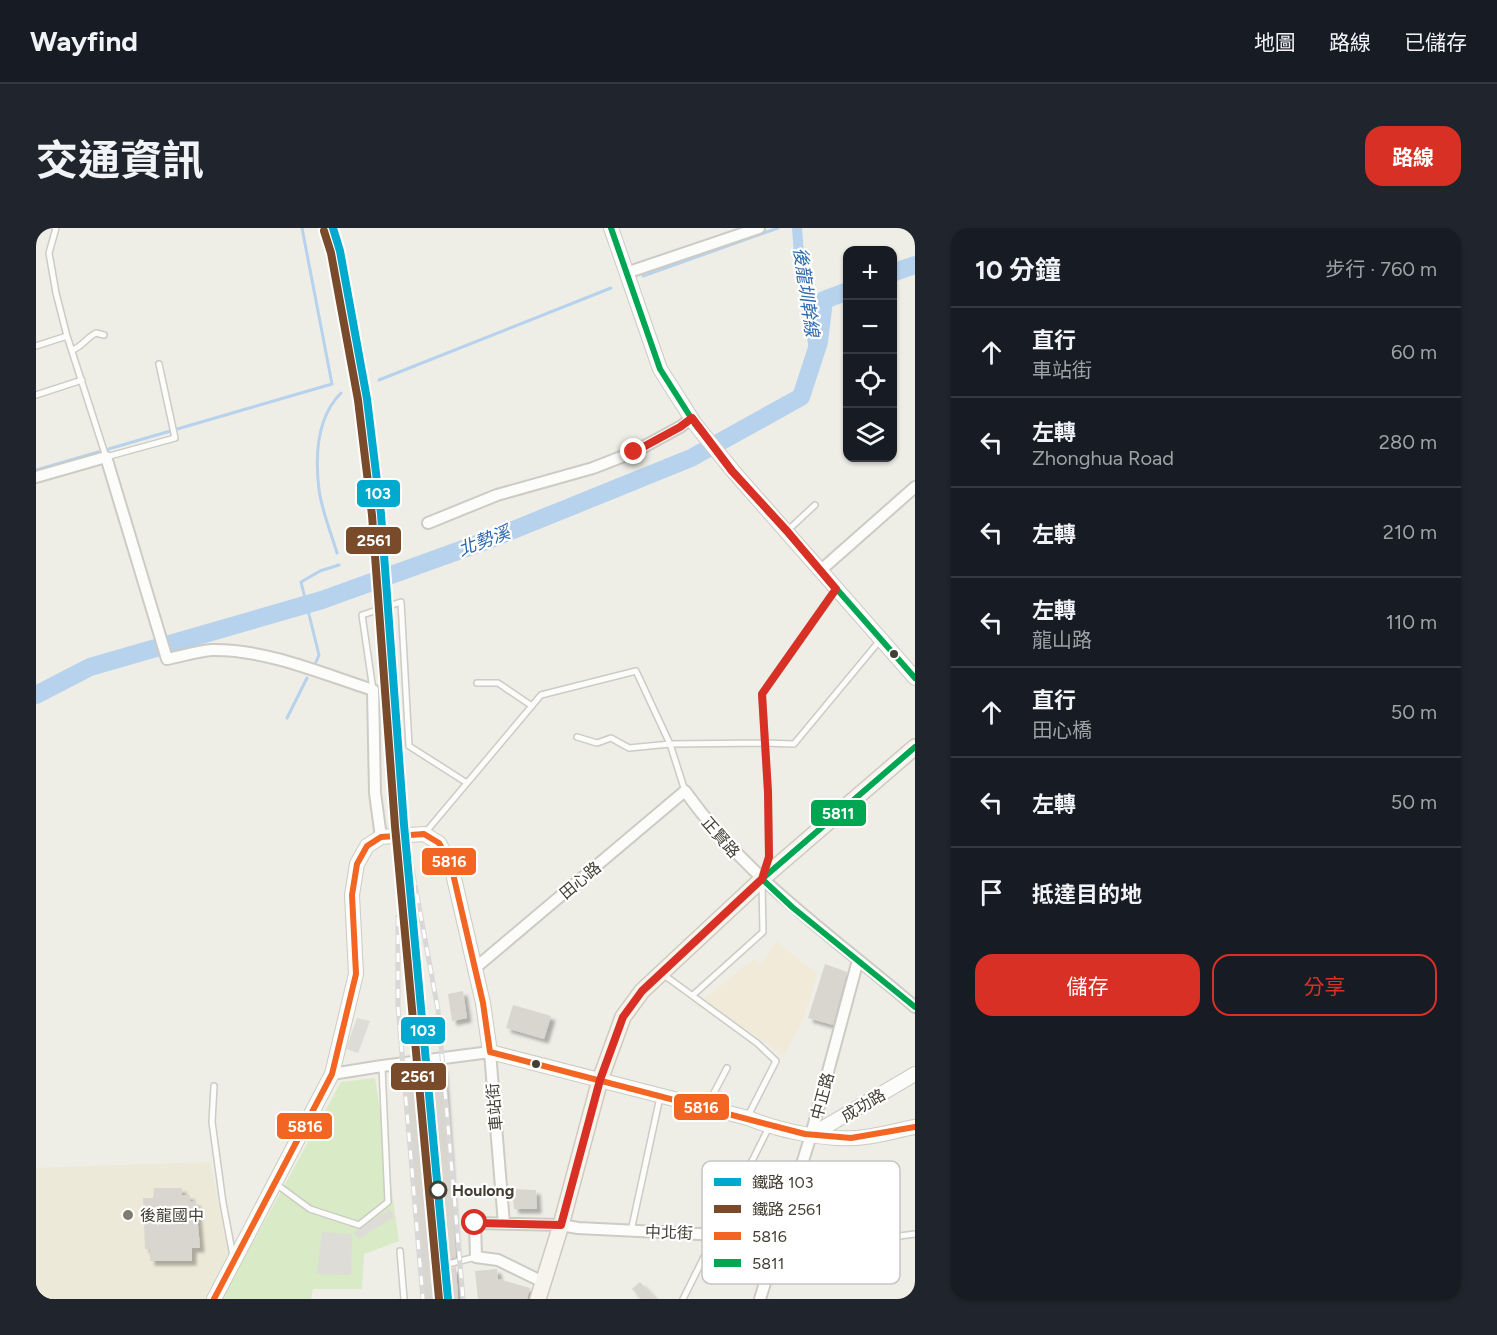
<!DOCTYPE html>
<html lang="zh-TW">
<meta charset="utf-8">
<style>
body{margin:0;font-family:Figtree,"Noto Sans TC",sans-serif;background:#20242c;color:#f1f3f6}
.controls{position:absolute;right:18px;top:18px;display:grid;overflow:hidden;border-radius:12px;box-shadow:0 2px 4px #0004}
.controls button{width:54px;height:54px;display:grid;place-items:center;padding:0;border:0;border-bottom:2px solid #363941;background:#171b24;color:#f1f3f6;font:30px sans-serif}
.stop{position:absolute;width:18px;height:18px;margin:-14px;border:4px solid #d93025;border-radius:50%;background:#fff}
.stop.end{background:#d93025;border-color:#fff;box-shadow:0 2px 6px #0008}
.list{margin:0;padding:0;list-style:none}
h2{display:flex;justify-content:space-between;align-items:center;height:78px;margin:0;padding:0 24px;font-size:26px}
h2 small{font-size:20px;font-weight:400;color:#9ea1a6}
.list li{display:grid;grid-template-columns:39px 1fr auto;gap:18px;align-items:center;box-sizing:border-box;height:90px;padding:0 24px;border-top:2px solid #363941}
.list b{display:block;font-size:22px;white-space:nowrap}
.list p{margin:0;font-size:20px;white-space:nowrap;color:#9ea1a6}
.list em{font-size:20px;font-style:normal;color:#9ea1a6}
.actions{display:flex;gap:12px;padding:18px 24px}
.actions a{flex:1;padding:14px 0;border:2px solid #d93025;border-radius:18px;text-align:center;font-size:21px;color:#d93025}
.actions .main{background:#d93025;color:#fff}
.icon{flex:none;width:33px;height:33px;fill:none;stroke:currentColor;stroke-width:2;stroke-linecap:round;stroke-linejoin:round}
.map{position:relative;flex:none;width:879px;height:1071px;overflow:hidden;border-radius:18px}
header{display:flex;align-items:center;gap:36px;box-sizing:border-box;height:84px;padding:0 30px;background:#171b24;border-bottom:2px solid #363941}
header strong{font-size:28px}
nav{display:flex;gap:33px;margin-inline-start:auto;font-size:21px}
.intro{display:flex;align-items:center;justify-content:space-between;box-sizing:border-box;height:144px;padding:0 36px}
h1{margin:0;font-size:42px}
.button{padding:15px 27px;border-radius:18px;background:#d93025;color:#fff;font-size:21px;font-weight:700}
main{display:flex;gap:36px;padding:0 36px}
aside{flex:1;background:#171b24;border-radius:18px;box-shadow:0 2px 4px #0004}
.map>svg:first-child{display:block}
.commercial{fill:#f1ead9}
.education{fill:#ece9d8}
.green{fill:#d8eac6}
.parking{fill:#dddcd6}
.lines{fill:none;stroke-linecap:round;stroke-linejoin:round}
.stream{stroke:#b7d2ed;stroke-width:3}
.canal{stroke:#b7d2ed;stroke-width:10}
.river{stroke:#b7d2ed;stroke-width:18}
.building{fill:#d8d6cf;filter:url(#shadow)}
.service-casing{stroke:#cccbc4;stroke-width:8}
.minor-casing{stroke:#cccbc4;stroke-width:14}
.tertiary-casing{stroke:#cccbc4;stroke-width:16}
.secondary-casing{stroke:#cecbbd;stroke-width:18}
.service{stroke:#fcfcfb;stroke-width:5}
.minor{stroke:#fcfcfb;stroke-width:10}
.tertiary{stroke:#fcfcfb;stroke-width:14}
.secondary{stroke:#f6f4ed;stroke-width:15}
.rail-casing{stroke:#d8d8d7;stroke-width:5}
.rail{stroke:#fff;stroke-width:3;stroke-dasharray:9;stroke-linecap:butt}
.bus-1-casing{stroke:#fff;stroke-width:10}
.bus-2-casing{stroke:#fff;stroke-width:10}
.bus-1{stroke:#f26522;stroke-width:6}
.bus-2{stroke:#00a651;stroke-width:6}
.rail-1-casing{stroke:#fff;stroke-width:12}
.rail-2-casing{stroke:#fff;stroke-width:12}
.rail-1{stroke:#00a9ce;stroke-width:8}
.rail-2{stroke:#7a4b2a;stroke-width:8}
.route{stroke:#d93025;stroke-width:8}
.bus-dot{fill:#443f34;stroke:#fff;stroke-width:2}
.stop-dot{fill:#fff;stroke:#443f34;stroke-width:3}
.poi-dot{fill:#807c72;stroke:#fff;stroke-width:2}
.labels{text-anchor:middle;stroke-width:4.5;stroke-linejoin:round;paint-order:stroke}
.street-label{font-size:16px;fill:#443f34;stroke:#fff}
.stop-label{font-size:16px;font-weight:bold;fill:#443f34;stroke:#fff;text-anchor:start}
.poi-label{font-size:16px;fill:#443f34;stroke:#fff;text-anchor:start}
.water-label{font-size:18px;font-style:italic;fill:#2e6aaf;stroke:#fff}
.key{fill:#fff;stroke:#c7c5c2;stroke-width:1.5}
.key-label{font-size:16px;fill:#443f34}
.line-badge{stroke:#fff;stroke-width:2}
.badge-label{font-size:16px;text-anchor:middle;font-weight:bold;fill:#fff}
</style>
<header>
<strong>Wayfind</strong>
<nav><a>地圖</a><a>路線</a><a>已儲存</a></nav>
</header>
<div class="intro"><h1>交通資訊</h1><a class="button">路線</a></div>
<main>
<div class="map">
<svg width="879" height="1071" viewBox="0 0 879 1071">
<defs>
<filter id="shadow"><feDropShadow dx="4.5" dy="4.5" stdDeviation="1.5" flood-color="#0004"/></filter>
</defs>
<rect width="100%" height="100%" fill="#eeede6"/>
<path class="commercial" d="M740,713L781,746L768,789L748,828L668,771L718,731L726,736Z"/>
<path class="education" d="M174,934L194,1035L171,1071H0V940Z"/>
<path class="green" d="M339,850L363,1013L328,1026L326,1061H277L275,1071H186L305,854Z"/>
<path class="parking" d="M321,790L334,793L322,825L310,821Z
M354,981L358,989L322,1011L318,1004Z
M286,1004L316,1006L315,1047L281,1046Z"/>
<g class="lines">
<path class="stream" d="M607,48L742,0
M343,152L575,60
M0,242L296,156L266,0
M301,325C295,305 286,283 283,262C279,229 281,189 305,165
M280,434L283,427L265,354L284,343L303,337
M251,490L271,450"/>
<path class="canal" d="M761,0L764,39L779,127"/>
<path class="river" d="M856,45L879,37
M0,467L54,439L286,372L455,311L655,230L765,169L783,114L788,72L812,63"/>
</g>
<path class="building" d="M789,736L811,744L797,797L772,790Z
M427,763L431,790L416,793L412,766Z
M477,777L515,788L508,811L470,800Z
M407,839L420,1029L409,1032L407,1037L411,1041L420,1039L422,1071H387L366,848Z
M118,960H146V967H154V973L160,974L164,1020H156V1033H114V1021H109L107,970H117Z
M476,961L500,962L501,981H478Z
M461,1041L462,1051L494,1060L491,1071H442L439,1043Z
M604,1054L620,1071H605L596,1061Z"/>
<g class="lines">
<defs>
<path id="service" d="M20,0L13,25L20,65L31,108L70,229L139,210L123,136
M0,118L31,108
M36,122C46,119 50,110 60,105L68,107
M0,167L46,152
M751,303L779,277
M441,455H462L496,478
M337,462L326,387L365,374L373,518L431,555
M541,509L561,515L575,510L593,520L634,516L728,515L758,516L845,411
M389,605L505,467L600,443L634,516L649,563
M728,644L733,629L732,564L726,466L799,362
M628,747L721,815L740,833L712,888
M657,767L727,704L726,656
M178,858L176,894L187,975L197,1028
M671,878L691,840
M240,956L274,981L323,997L352,974L346,839
M595,1003L624,869
M841,1011L879,1006
M364,1023L368,1071
M412,1036L440,1029
M647,1071L733,899"/>
<path id="minor" d="M590,45L723,0
M0,249L70,229L131,431C146,428 162,423 176,422C230,421 287,446 337,462L339,565L345,609
M392,295L461,267L557,240L598,224L644,199L656,190
M785,342L879,259
M438,741L649,563C712,652 798,709 879,779
M296,846L346,838L454,824L468,996
M507,1054L462,1032L440,1029L439,995L525,997L542,1000L742,1010
M724,1071L775,907L822,732"/>
<path id="tertiary" d="M575,0L624,141L659,196L697,243L879,450
M777,906L879,846
M178,1071L296,846L320,746L316,667L321,636L331,618L345,609L388,606L403,615L415,637L447,775L454,824L712,890C744,903 794,914 829,909C846,907 862,902 879,899"/>
<path id="secondary" d="M502,1071L525,997L564,852L587,789L606,763L726,651L879,519"/>
</defs>
<use href="#service" class="service-casing"/>
<use href="#minor" class="minor-casing"/>
<use href="#tertiary" class="tertiary-casing"/>
<use href="#secondary" class="secondary-casing"/>
<use href="#service" class="service"/>
<use href="#minor" class="minor"/>
<use href="#tertiary" class="tertiary"/>
<use href="#secondary" class="secondary"/>
<defs>
<path id="rail" d="M287,0L295,32L323,171L336,288L345,411L402,1071
M371,613L402,782L427,1071
M362,689V779L387,1071"/>
</defs>
<use href="#rail" class="rail-casing"/>
<use href="#rail" class="rail"/>
<defs>
<path id="bus-1" d="M454,824L769,906L815,910L879,899
M178,1071L296,846L320,746L316,667L321,636L331,618L345,609L388,606L403,615L415,637L447,775L454,824"/>
<path id="bus-2" d="M575,0L624,141L659,196L697,243L879,450
M726,651L879,519
M726,651L756,679L879,779"/>
</defs>
<use href="#bus-1" class="bus-1-casing"/>
<use href="#bus-2" class="bus-2-casing"/>
<use href="#bus-1" class="bus-1"/>
<use href="#bus-2" class="bus-2"/>
<defs>
<path id="rail-1" d="M297,0L304,23L331,171L345,286L368,597L412,1071"/>
<path id="rail-2" d="M288,3L295,25L322,172L336,287L359,598L403,1071"/>
</defs>
<use href="#rail-1" class="rail-1-casing"/>
<use href="#rail-2" class="rail-2-casing"/>
<use href="#rail-1" class="rail-1"/>
<use href="#rail-2" class="rail-2"/>
</g>
<g class="lines">
<path class="route" d="M439,995L525,997L564,852L587,789L606,763L726,651L733,629L732,564L726,466L800,361L751,303L696,243L656,190L644,199L598,224"/>
</g>
<g class="bus-dot">
<circle cx="858" cy="426" r="5"/>
<circle cx="500" cy="836" r="5"/>
</g>
<circle class="stop-dot" cx="402" cy="962" r="8"/>
<circle class="poi-dot" cx="92" cy="987" r="6"/>
<g class="labels">
<g class="street-label">
<text transform="translate(685 609) rotate(49)" y="6">正賢路</text>
<text transform="translate(544 652) rotate(-40)" y="6">田心路</text>
<text transform="translate(786 868) rotate(-75)" y="6">中正路</text>
<text transform="translate(827 877) rotate(-31)" y="6">成功路</text>
<text transform="translate(458 879) rotate(-95)" y="6">車站街</text>
<text transform="translate(633 1004) rotate(2)" y="6">中北街</text>
</g>
<g class="stop-label">
<text x="416" y="968">Houlong</text>
</g>
<g class="poi-label">
<text x="104" y="993">後龍國中</text>
</g>
<g class="water-label">
<text transform="translate(770 64) rotate(82)" y="6">後龍圳幹線</text>
<text transform="translate(448 313) rotate(-21)" y="6">北勢溪</text>
</g>
</g>
<rect x="666" y="933" width="198" height="123" rx="9" class="key"/>
<rect x="678" y="950" width="27" height="8" fill="#00a9ce"/>
<rect x="678" y="977" width="27" height="8" fill="#7a4b2a"/>
<rect x="678" y="1004" width="27" height="8" fill="#f26522"/>
<rect x="678" y="1031" width="27" height="8" fill="#00a651"/>
<g class="key-label">
<text x="716" y="960">鐵路 103</text>
<text x="716" y="987">鐵路 2561</text>
<text x="716" y="1014">5816</text>
<text x="716" y="1041">5811</text>
</g>
<g class="line-badge">
<rect x="320" y="251" width="45" height="29" rx="6" fill="#00a9ce"/>
<rect x="309" y="298" width="57" height="29" rx="6" fill="#7a4b2a"/>
<rect x="774" y="571" width="57" height="28" rx="6" fill="#00a651"/>
<rect x="385" y="619" width="56" height="29" rx="6" fill="#f26522"/>
<rect x="364" y="788" width="46" height="29" rx="6" fill="#00a9ce"/>
<rect x="354" y="834" width="57" height="29" rx="6" fill="#7a4b2a"/>
<rect x="637" y="865" width="57" height="28" rx="6" fill="#f26522"/>
<rect x="240" y="884" width="57" height="28" rx="6" fill="#f26522"/>
</g>
<g class="badge-label">
<text x="342" y="271">103</text>
<text x="338" y="318">2561</text>
<text x="802" y="591">5811</text>
<text x="413" y="639">5816</text>
<text x="387" y="808">103</text>
<text x="382" y="854">2561</text>
<text x="665" y="885">5816</text>
<text x="269" y="904">5816</text>
</g>
</svg>
<div class="controls">
<button>+</button>
<button>−</button>
<button><svg class="icon" aria-label="locate" viewBox="0 0 24 24"><circle cx="12" cy="12" r="6"/><path d="M12 2v4M12 18v4M2 12h4M18 12h4"/></svg></button>
<button><svg class="icon" aria-label="layers" viewBox="0 0 24 24"><path d="M12 4l9 5-9 5-9-5zM3 14l9 5 9-5"/></svg></button>
</div>
<div class="stop" style="left:439px;top:995px"></div>
<div class="stop end" style="left:598px;top:224px"></div>
</div>
<aside>
<h2>10 分鐘<small>步行 · 760 m</small></h2>
<ul class="list">
<li><svg class="icon" aria-label="ahead" viewBox="0 0 24 24"><path d="M12 20V5M6 11l6-6 6 6"/></svg><div><b>直行</b><p>車站街</p></div><em>60 m</em></li>
<li><svg class="icon" aria-label="left" viewBox="0 0 24 24"><path d="M17 20v-9H6M10 6l-5 5 5 5"/></svg><div><b>左轉</b><p>Zhonghua Road</p></div><em>280 m</em></li>
<li><svg class="icon" aria-label="left" viewBox="0 0 24 24"><path d="M17 20v-9H6M10 6l-5 5 5 5"/></svg><div><b>左轉</b></div><em>210 m</em></li>
<li><svg class="icon" aria-label="left" viewBox="0 0 24 24"><path d="M17 20v-9H6M10 6l-5 5 5 5"/></svg><div><b>左轉</b><p>龍山路</p></div><em>110 m</em></li>
<li><svg class="icon" aria-label="ahead" viewBox="0 0 24 24"><path d="M12 20V5M6 11l6-6 6 6"/></svg><div><b>直行</b><p>田心橋</p></div><em>50 m</em></li>
<li><svg class="icon" aria-label="left" viewBox="0 0 24 24"><path d="M17 20v-9H6M10 6l-5 5 5 5"/></svg><div><b>左轉</b></div><em>50 m</em></li>
<li><svg class="icon" aria-label="arrive" viewBox="0 0 24 24"><path d="M6 21V4h12l-3 4 3 4H6"/></svg><div><b>抵達目的地</b></div></li>
</ul>
<div class="actions"><a class="main">儲存</a><a>分享</a></div>
</aside>
</main>
